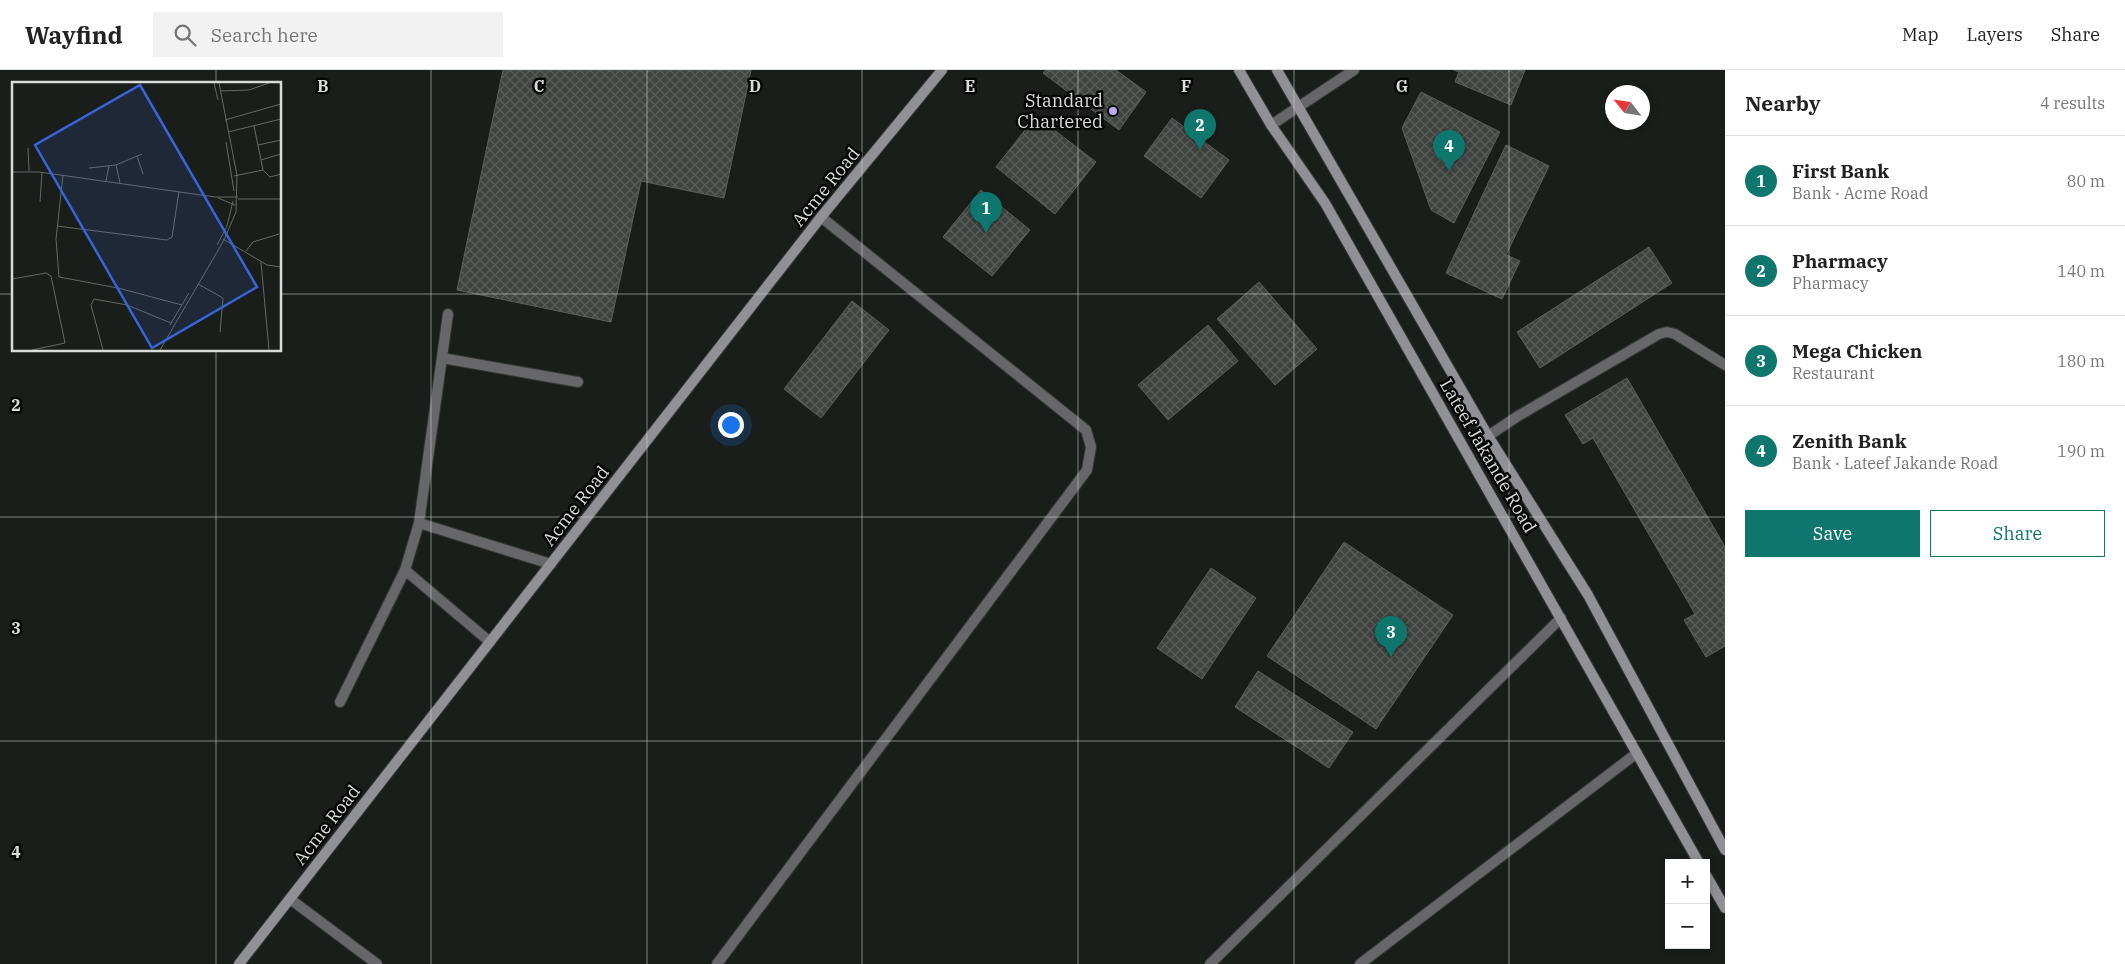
<!DOCTYPE html>
<meta charset="utf-8">
<style>
body{margin:0;font-family:"IBM Plex Serif",serif;background:#f2f2f2;color:#222}
.controls{position:absolute;right:15px;bottom:15px;display:grid;overflow:hidden;border-radius:0px;box-shadow:0 2px 8px #0003}
.controls button{width:45px;height:45px;display:grid;place-items:center;padding:0;border:0;border-bottom:1px solid #e0e0e0;background:#fff;color:#222;font:25px sans-serif}
.compass{position:absolute;left:1605px;top:15px;width:45px;height:45px;border-radius:50%;background:#fff;box-shadow:0 2px 8px #0003;rotate:300deg}
.you{position:absolute;left:730px;top:354px;width:18px;height:18px;margin:-12px;border:4px solid #fff;border-radius:50%;background:#1a73e8;box-shadow:0 0 0 8px #1a73e833}
.badge{display:grid;place-items:center;width:32px;height:32px;border-radius:50%;background:#0f766e;color:#fff;font-size:16px;font-weight:700}
.pin{position:absolute;translate:-50% -41px;filter:drop-shadow(0 1px 2px #0008)}
.pin::after{content:'';position:absolute;top:26px;width:18px;height:15px;background:inherit;clip-path:polygon(0 0,100% 0,50% 100%)}
.list{margin:0;padding:0;list-style:none}
h2{display:flex;justify-content:space-between;align-items:center;height:65px;margin:0;padding:0 20px;font-size:21px}
h2 small{font-size:16px;font-weight:400;color:#767676}
.list li{display:grid;grid-template-columns:32px 1fr auto;gap:15px;align-items:center;box-sizing:border-box;height:90px;padding:0 20px;border-top:1px solid #e0e0e0}
.list b{display:block;font-size:19px;white-space:nowrap}
.list p{margin:0;font-size:16px;white-space:nowrap;color:#767676}
.list em{font-size:16px;font-style:normal;color:#767676}
.actions{display:flex;gap:10px;padding:15px 20px}
.actions a{flex:1;padding:11px 0;border:1px solid #0f766e;border-radius:0px;text-align:center;font-size:18px;color:#0f766e}
.actions .main{background:#0f766e;color:#fff}
.icon{flex:none;width:28px;height:28px;fill:none;stroke:currentColor;stroke-width:2;stroke-linecap:round;stroke-linejoin:round}
.map{position:relative;flex:none;width:1725px;height:894px;overflow:hidden}
header{display:flex;align-items:center;gap:30px;box-sizing:border-box;height:70px;padding:0 25px;background:#fff;border-bottom:1px solid #e0e0e0}
header strong{font-size:24px}
nav{display:flex;gap:28px;margin-inline-start:auto;font-size:18px}
.search{width:350px;height:45px;background:#f2f2f2;display:flex;align-items:center;gap:12px;box-sizing:border-box;padding:0 18px;border-radius:0px;color:#767676;font-size:19px}
main{display:flex}
aside{flex:1;background:#fff}
.map>svg:first-child{display:block}
.building{fill:url(#building-cross-hatch);stroke:#5b605c}
.lines{fill:none;stroke-linecap:round;stroke-linejoin:round}
.lane-casing{stroke:#353835;stroke-width:12}
.street-casing{stroke:#353835;stroke-width:12}
.secondary-casing{stroke:#353835;stroke-width:12}
.lane{stroke:#676669;stroke-width:10}
.street{stroke:#676669;stroke-width:10}
.secondary{stroke:#919094;stroke-width:10}
.grid{fill:none;stroke:#d8dbd8;stroke-width:1;stroke-opacity:0.55}
.poi-dot{fill:#bfa9f4;stroke:#060807;stroke-width:2}
.labels{text-anchor:middle;stroke-width:5;stroke-linejoin:round;paint-order:stroke}
.poi-label{font-size:18px;fill:#d8dbd8;stroke:#060807;text-anchor:end}
.street-label{font-size:18px;fill:#d8dbd8;stroke:#060807}
.inset-road{fill:none;stroke:#666a67;stroke-width:1}
.view{fill:#3963d8;fill-opacity:0.15;stroke:#3963d8;stroke-width:2.5}
.inset-edge{fill:none;stroke:#d8dbd8;stroke-width:2.5}
.grid-label{font-size:16px;text-anchor:middle;font-weight:bold;fill:#d8dbd8;stroke:#060807;stroke-width:5;stroke-linejoin:round;paint-order:stroke}
</style>
<header>
<strong>Wayfind</strong>
<div class="search"><svg class="icon" aria-label="search" viewBox="0 0 24 24"><circle cx="10" cy="10" r="6"/><path d="M15 15l6 6"/></svg>Search here</div>
<nav><a>Map</a><a>Layers</a><a>Share</a></nav>
</header>
<main>
<div class="map">
<svg width="1725" height="894" viewBox="0 0 1725 894">
<defs>
<pattern id="building-cross-hatch" width="8" height="8" patternUnits="userSpaceOnUse" patternTransform="scale(1.25)"><rect width="8" height="8" fill="#3f4440"/><path d="M0 0l8 8M0 8l8-8" fill="none" stroke="#5a5e5b"/></pattern>
</defs>
<rect width="100%" height="100%" fill="#1a1e1b"/>
<path class="building" d="M503,0H751L724,128L641,111L611,252L457,220Z
M1046,0H1116L1146,22L1119,60L1043,3Z
M1454,0H1525L1511,35L1455,12L1459,2Z
M1421,22L1500,62L1454,153L1431,140L1402,58Z
M1036,46L1096,92L1055,144L996,97Z
M1172,48L1229,90L1201,128L1144,86Z
M1506,75L1549,96L1506,185L1520,191L1502,229L1446,203Z
M981,120L1030,160L992,206L943,167Z
M1649,177L1672,213L1540,298L1517,262Z
M1259,212L1317,279L1275,315L1217,249Z
M852,231L889,260L821,348L784,319Z
M1208,255L1238,291L1168,350L1138,315Z
M1627,308L1725,477V576L1706,587L1684,550L1695,544L1593,368L1583,374L1565,345Z
M1344,472L1453,545L1376,659L1267,586Z
M1211,498L1256,528L1202,609L1157,578Z
M1258,601L1353,662L1329,698L1235,637Z"/>
<g class="lines">
<defs>
<path id="lane" d="M442,288L578,312
M1488,366L1518,346L1659,264L1667,262L1675,264L1725,295
M419,453L551,494
M405,500L490,572
M340,632L405,500L419,453L448,244"/>
<path id="street" d="M1271,55L1354,0
M290,829L377,894
M717,894L1087,400L1091,377L1086,360L821,147
M1210,894L1561,548
M1360,894L1637,683"/>
<path id="secondary" d="M1239,0L1271,55L1325,133L1699,793
M1277,0L1488,366L1588,525L1725,780
M1706,805L1725,838
M239,894L821,147L942,0"/>
</defs>
<use href="#lane" class="lane-casing"/>
<use href="#street" class="street-casing"/>
<use href="#secondary" class="secondary-casing"/>
<use href="#lane" class="lane"/>
<use href="#street" class="street"/>
<use href="#secondary" class="secondary"/>
</g>
<path class="grid" d="M216,0V14M431,0V894M647,0V894M862,0V894M1078,0V894M1294,0V894M1509,0V894M0,224H14M280,224H1725M216,280V894M0,447H1725M0,671H1725"/>
<circle class="poi-dot" cx="1113" cy="41" r="5"/>
<g class="labels">
<g class="poi-label">
<text x="1103" y="37">Standard<tspan x="1103" dy="21">Chartered</tspan></text>
</g>
<g class="street-label">
<text transform="translate(826 117) rotate(-51)" y="6">Acme Road</text>
<text transform="translate(1488 386) rotate(60)" y="6">Lateef Jakande Road</text>
<text transform="translate(576 436) rotate(-52)" y="6">Acme Road</text>
<text transform="translate(327 755) rotate(-52)" y="6">Acme Road</text>
</g>
</g>
<g transform="translate(12 12)">
<rect width="269" height="269" fill="#1a1e1b"/>
<path class="inset-road" d="M202,1L206,18M208,9L237,8L257,1M213,38L269,22M242,44L251,88L258,95L269,92M216,50L269,37M214,60L222,109M246,63L269,58M16,66L17,89M125,74L131,92M249,78L269,72M104,83L108,101M77,86L104,83L130,72M0,90H27L203,115H226M51,93L44,157L47,195L106,206L170,223M222,94L251,88M94,99L97,84M206,116L223,123M226,117H269M28,120L30,90M45,144L155,158L160,155L167,109M211,157L255,183L269,185M205,163L215,144L221,119M234,169L241,160L267,152M249,180L257,268M0,197L34,191L39,194L53,261L20,268M186,202L211,216L208,250M158,243L177,211M91,268L79,223L82,217L115,223L159,241M148,268L212,158L224,130L225,93L207,1"/>
<path class="view" d="M128,3L245,205L140,266L23,63Z"/>
<rect width="269" height="269" class="inset-edge"/>
</g>
<g class="grid-label">
<text x="323" y="22">B</text>
<text x="539" y="22">C</text>
<text x="755" y="22">D</text>
<text x="970" y="22">E</text>
<text x="1186" y="22">F</text>
<text x="1402" y="22">G</text>
<text x="16" y="341">2</text>
<text x="16" y="564">3</text>
<text x="16" y="788">4</text>
</g>
</svg>
<div class="controls">
<button>+</button>
<button>−</button>
</div>
<svg class="compass" viewBox="-18 -18 36 36"><path d="M0-13l5 13h-10z" fill="#e53935"/><path d="M0 13l5-13h-10z" fill="#767676"/></svg>
<div class="you"></div>
<div class="pin badge" style="left:986px;top:163px">1</div>
<div class="pin badge" style="left:1200px;top:80px">2</div>
<div class="pin badge" style="left:1391px;top:587px">3</div>
<div class="pin badge" style="left:1449px;top:101px">4</div>
</div>
<aside>
<h2>Nearby<small>4 results</small></h2>
<ul class="list">
<li><span class="badge">1</span><div><b>First Bank</b><p>Bank · Acme Road</p></div><em>80 m</em></li>
<li><span class="badge">2</span><div><b>Pharmacy</b><p>Pharmacy</p></div><em>140 m</em></li>
<li><span class="badge">3</span><div><b>Mega Chicken</b><p>Restaurant</p></div><em>180 m</em></li>
<li><span class="badge">4</span><div><b>Zenith Bank</b><p>Bank · Lateef Jakande Road</p></div><em>190 m</em></li>
</ul>
<div class="actions"><a class="main">Save</a><a>Share</a></div>
</aside>
</main>
